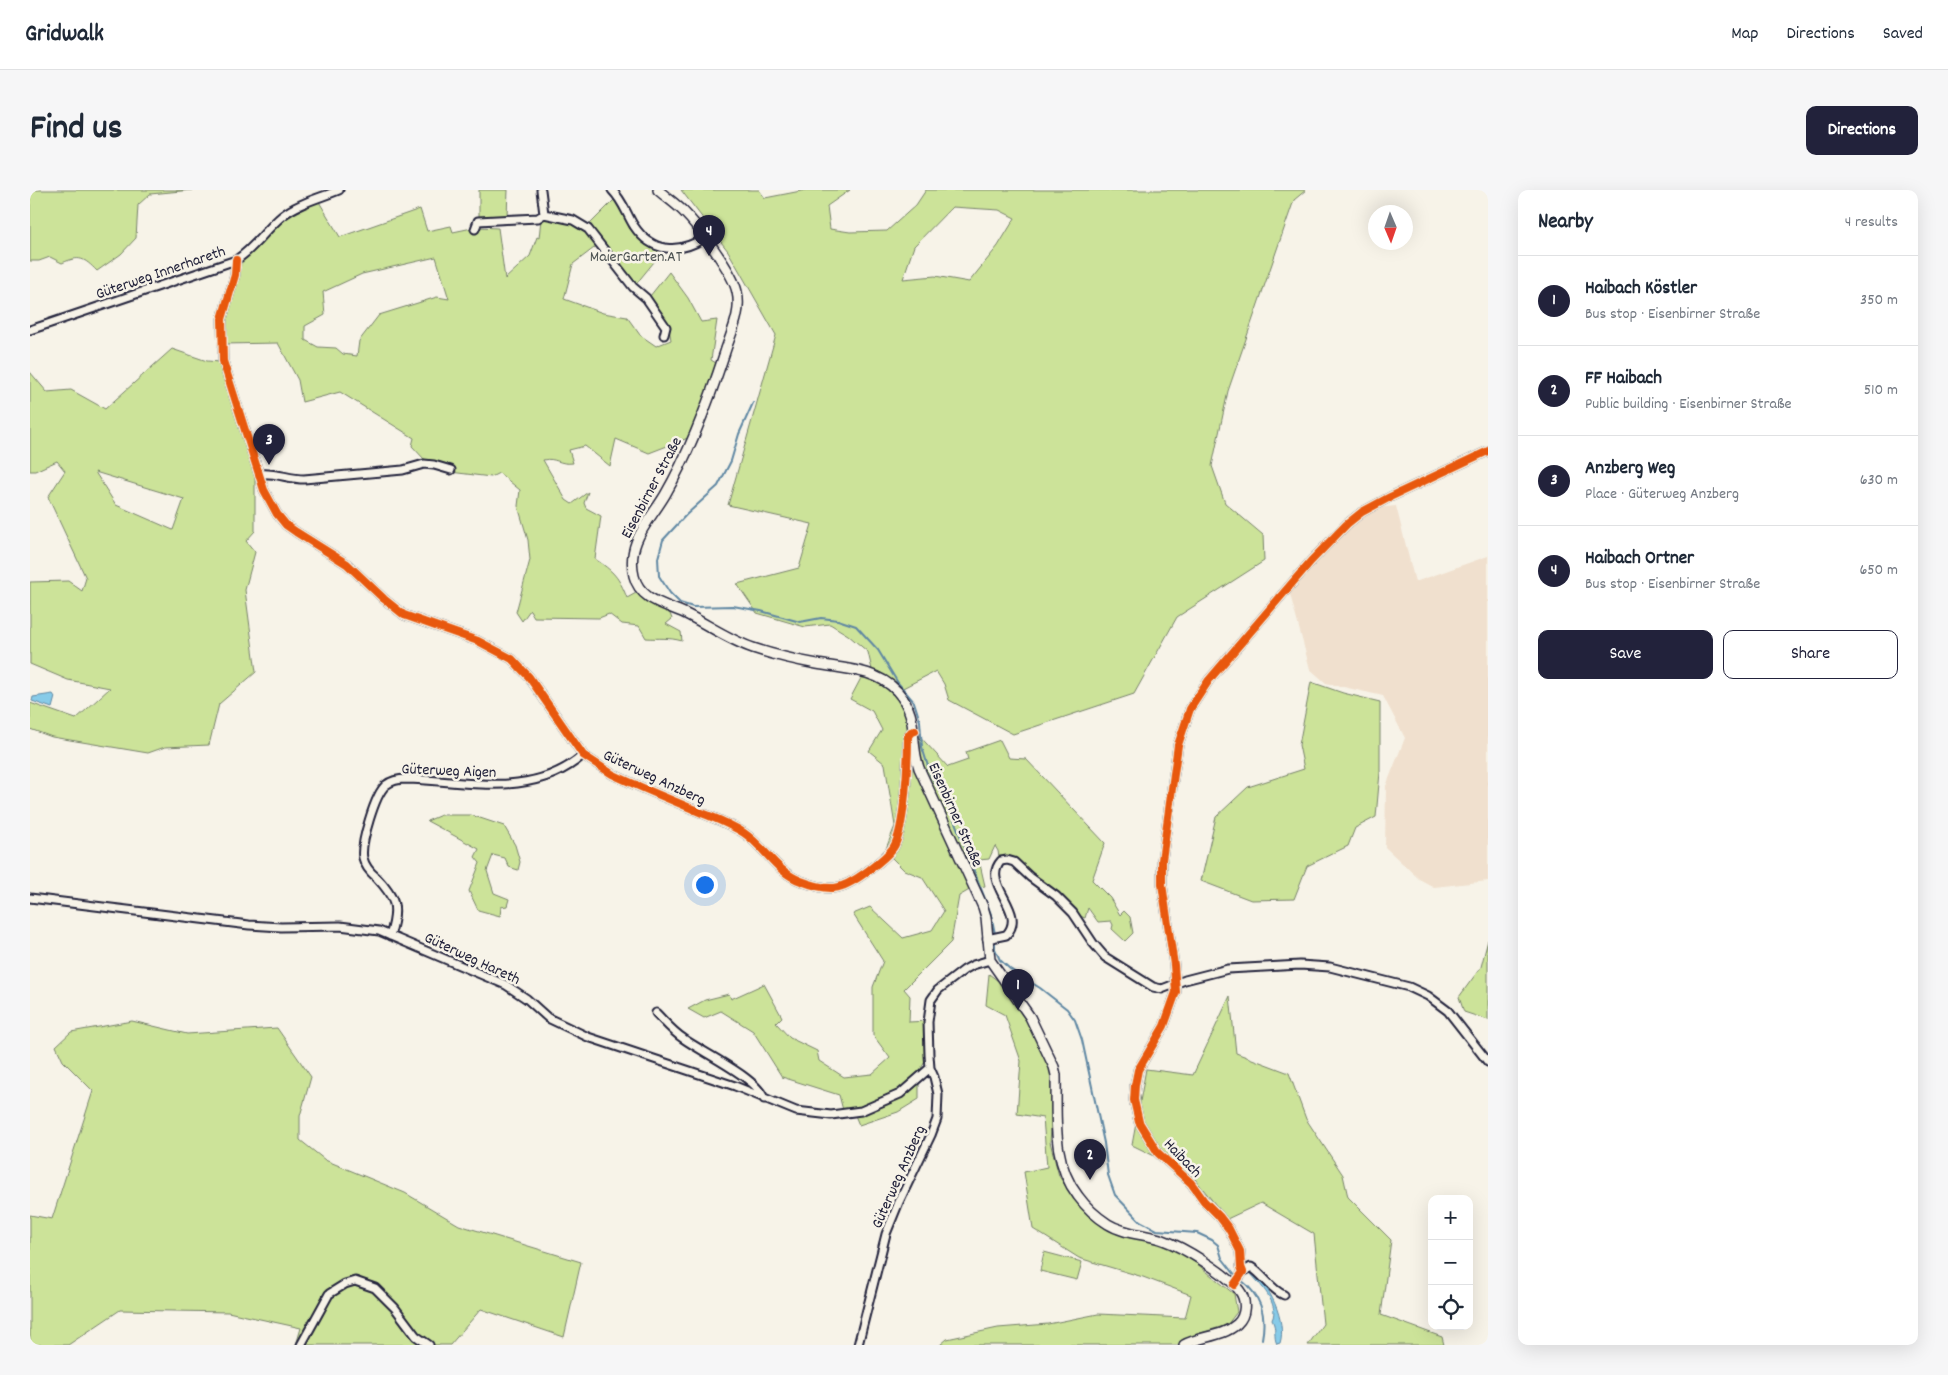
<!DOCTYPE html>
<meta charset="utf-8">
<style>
body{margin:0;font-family:Dekko,sans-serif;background:#f6f6f7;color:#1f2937}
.controls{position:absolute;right:15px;bottom:15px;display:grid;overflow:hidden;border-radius:10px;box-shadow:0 5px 20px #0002}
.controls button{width:45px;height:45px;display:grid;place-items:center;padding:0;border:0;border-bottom:1px solid #e0e1e3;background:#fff;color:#1f2937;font:25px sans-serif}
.compass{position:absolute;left:1338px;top:15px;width:45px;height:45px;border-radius:50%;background:#fff;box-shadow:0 5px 20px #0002;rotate:178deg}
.you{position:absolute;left:674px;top:694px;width:18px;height:18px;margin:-12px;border:4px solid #fff;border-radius:50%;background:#1a73e8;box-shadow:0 0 0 8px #1a73e833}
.badge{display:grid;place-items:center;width:32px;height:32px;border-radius:50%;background:#22223b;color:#fff;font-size:16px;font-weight:700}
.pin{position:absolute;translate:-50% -41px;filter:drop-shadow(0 1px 2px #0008)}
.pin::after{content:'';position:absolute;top:26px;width:18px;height:15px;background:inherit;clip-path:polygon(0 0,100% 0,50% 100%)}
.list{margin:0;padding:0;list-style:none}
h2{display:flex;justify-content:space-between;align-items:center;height:65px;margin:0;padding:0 20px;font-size:21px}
h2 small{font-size:16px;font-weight:400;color:#747a83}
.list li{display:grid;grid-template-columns:32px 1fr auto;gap:15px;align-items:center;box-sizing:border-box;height:90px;padding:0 20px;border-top:1px solid #e0e1e3}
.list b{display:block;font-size:19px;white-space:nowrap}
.list p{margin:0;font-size:16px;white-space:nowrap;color:#747a83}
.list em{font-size:16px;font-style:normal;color:#747a83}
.actions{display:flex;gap:10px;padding:15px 20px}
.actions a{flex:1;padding:11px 0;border:1px solid #22223b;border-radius:10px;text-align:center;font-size:18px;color:#22223b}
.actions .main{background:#22223b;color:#fff}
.icon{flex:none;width:28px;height:28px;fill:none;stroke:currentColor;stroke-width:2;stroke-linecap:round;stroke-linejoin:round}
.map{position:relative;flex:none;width:1458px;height:1155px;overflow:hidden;border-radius:10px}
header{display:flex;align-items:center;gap:30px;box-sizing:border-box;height:70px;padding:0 25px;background:#fff;border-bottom:1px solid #e0e1e3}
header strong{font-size:24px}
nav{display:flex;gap:28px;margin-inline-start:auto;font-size:18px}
.intro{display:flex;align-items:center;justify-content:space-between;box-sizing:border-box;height:120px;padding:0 30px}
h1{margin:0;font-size:35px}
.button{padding:12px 22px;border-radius:10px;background:#22223b;color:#fff;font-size:18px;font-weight:700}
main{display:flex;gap:30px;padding:0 30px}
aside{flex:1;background:#fff;border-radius:10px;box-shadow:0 5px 20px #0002}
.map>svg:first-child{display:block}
.built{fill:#f0e0ce}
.green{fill:#cce399;stroke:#77826a;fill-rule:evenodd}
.water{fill:#87cbe8;stroke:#5f87a3}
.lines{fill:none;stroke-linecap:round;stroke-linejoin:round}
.stream{stroke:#5f87a3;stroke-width:2}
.street-casing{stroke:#22223b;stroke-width:11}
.secondary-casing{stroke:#22223b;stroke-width:12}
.street{stroke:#f7f3e8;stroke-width:7}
.secondary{stroke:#f7f3e8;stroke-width:9}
.cycleway-casing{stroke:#f7f3e8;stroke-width:11}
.cycleway{stroke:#e8590c;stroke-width:8}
.labels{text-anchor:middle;stroke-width:5;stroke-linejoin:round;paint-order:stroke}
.park-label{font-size:16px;fill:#4c5252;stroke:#f7f3e8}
.street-label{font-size:16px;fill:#22223b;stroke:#f7f3e8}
</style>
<header>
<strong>Gridwalk</strong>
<nav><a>Map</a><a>Directions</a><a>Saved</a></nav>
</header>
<div class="intro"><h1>Find us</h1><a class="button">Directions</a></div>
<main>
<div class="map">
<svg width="1458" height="1155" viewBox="0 0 1458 1155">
<rect width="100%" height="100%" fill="#f7f3e8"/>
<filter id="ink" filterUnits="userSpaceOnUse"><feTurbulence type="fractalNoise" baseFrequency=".02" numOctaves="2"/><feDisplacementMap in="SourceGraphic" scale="10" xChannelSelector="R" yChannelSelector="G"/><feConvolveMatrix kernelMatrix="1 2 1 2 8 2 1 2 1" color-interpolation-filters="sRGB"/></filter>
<g filter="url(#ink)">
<path class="built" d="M1366,316L1385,392L1458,366V691L1404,697L1389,689L1355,657L1356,596L1375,548L1353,506L1296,493L1280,479L1258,397L1336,319Z"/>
<path class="green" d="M0,0H162L120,4L108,15L106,48L91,64L67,81C54,68 50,65 32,73L20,67L9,71H0Z
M449,0H478L477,26L449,27Z
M651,0H729L735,8L776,0H820L797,16L800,39L820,42L857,41L886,15L896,0H1276L1264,10L1198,201L1182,276L1195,313L1233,345L1234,371L1147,427L1104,504L983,544L919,510L914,494L906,481L867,501L885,541L918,577L938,570L936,562L970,550L979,568L996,569L1075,653L1062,690L1080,708L1090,725L1094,721L1100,727L1103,743L1095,751L1082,739L1083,735L1081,731L1068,732L1058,718L1055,728L1045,724L979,671L970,673L968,661L965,656L959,669L949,670L955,696L943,698L929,706L921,752L874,799L880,806L879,832L898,831L897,868L889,882V909L868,922L829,935L824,923L814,924L809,905L752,887L723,841L691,821L674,828L658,819L675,810L699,804L701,809L734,794L752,827L746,833L760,848L787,861L789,871L814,887L842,884L860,868L843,845V797L853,771L823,724L840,717L873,748L902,740L914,721L892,687L874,680L855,661L865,636L855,574L839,561L852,540L842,521L820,509L830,490L833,482L843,484L838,462L818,445L800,434L775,437L727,423L707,394L769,378L782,334L698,315L746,145L698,61ZM922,17L969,20L985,28L968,56L939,92L905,86L873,89L884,56Z
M585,9L593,18L597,27L633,61L606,94L559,35Z
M288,10L310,47L390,19L397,41L421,36L423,42L442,38L443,42H447L449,37L468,38L475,89L500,66L507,47L509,48L511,29C522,25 547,30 556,39C560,44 564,50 568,55L543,74L534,109L573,123L597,127L610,145L626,156L641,150L638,134L620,106L639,82L658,108L671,132L687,130L681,170L686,173L667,228L658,248L619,263L586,249L580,276L555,256L539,260L543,273C529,275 526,267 513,270L536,310L542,314L558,302L554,313L556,318L571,326L565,369C583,381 589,387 597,408L606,403L639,421L642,429L636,434L651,442L652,451C638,447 630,449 616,448L609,436L592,434L579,424L569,428L504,427L500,420L492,431L486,422L500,370L498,350L488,316L490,300L469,283L461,287L420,282L394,269L382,256L384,248L310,202L272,212L268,190L248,153L194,154L195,129L210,75L216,66L256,26ZM406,67L419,109L407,107L349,125L329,151L327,166L313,164L306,158L288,157L275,150V136L295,125L293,102L332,84Z
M142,159L177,171L191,172L225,275V341L216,351L225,362L215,400L226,482L189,514L179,555L135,557L118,563L22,547L0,539V513L46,529L80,498L38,490L0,474V392L38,391L52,401L56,388L18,307L35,281L27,271L5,281H0V182L17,202L41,200L75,219ZM65,282L154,309L143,340L86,315Z
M1281,492L1313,503L1350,512V582L1346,627L1325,638L1318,656L1277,676L1264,709L1221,710L1171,691L1186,627L1218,597L1274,579L1269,555Z
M411,625H441L474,636L485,655L490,672L488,680L479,677L475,668L463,665L457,681L464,703L479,709L477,716L471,717L470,726L448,720L439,701L450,673L445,667L449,659L397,631Z
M1458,750V830L1434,822L1429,807L1451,777Z
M959,784L976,797L994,823L1022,878L1024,901L1020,952L1029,986L1042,1006L1071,1036L1138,1055L1166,1073L1204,1104L1207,1122L1197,1135L1167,1144L1148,1155H910L917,1149L968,1138L1018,1134L1068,1124L1155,1128L1161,1105L1113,1087L1049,1068L1003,1039L994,982L1017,977L1013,928L987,924L991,871L975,825L956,815Z
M1200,806L1206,863L1259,883L1276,929L1313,985L1318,1007L1361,1050L1351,1125L1412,1147L1414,1155H1278L1293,1134L1284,1044L1231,1013L1197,1029L1161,984L1102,955L1116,879L1163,885Z
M102,831L157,844L247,838L281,887L270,926V950L295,970L375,1003L429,1035L551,1072L534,1147L451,1119L420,1155H266L271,1138L198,1122L90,1120L38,1155H0V1025L22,1029L63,901L33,871L26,856L41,842Z
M1014,1062L1052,1072L1047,1090L1010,1081Z"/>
<path class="water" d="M23,504L25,507L22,518L2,511L3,507Z
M1221,1082C1239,1093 1257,1132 1250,1153L1247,1154C1243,1147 1247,1138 1242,1130C1250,1114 1230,1094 1220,1083Z"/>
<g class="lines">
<path class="stream" d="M723,213L709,244L701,271L688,296L656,325L633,350L628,368L629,386L640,403L650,413L663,417L703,416L731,421L770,432L791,428L808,430L826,436L848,460L868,493L884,512L890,531L892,557L901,586L917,612L961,724L965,744
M965,749V759L970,770L980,779L1010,798L1037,819L1045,830L1052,850L1074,953L1078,985L1085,1005L1110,1031L1127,1040L1167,1043L1182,1050L1188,1055L1192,1068L1206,1086
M1210,1089C1230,1105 1237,1123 1232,1149"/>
<defs>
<path id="street" d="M582,0C593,11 596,23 604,36C622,63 649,64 674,48
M514,24L543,30L558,39L603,97L616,108L636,137L634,145
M445,39L448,31L508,28L514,24L511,0
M206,70L205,85L192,129L193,171L234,300L247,324L256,335L266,342L317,374L354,409L374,425L448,451L482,469L499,487L553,565L582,584C609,597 637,608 665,620C681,627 699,633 714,643C735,657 746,682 771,691C800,702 810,701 835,683C844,676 856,668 863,658C875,641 878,569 878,546L881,542L885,541
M0,140L206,70C225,58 235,40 252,26C268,13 290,8 309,0
M230,284C244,282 259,289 274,289L373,280L394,274L404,275L421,280
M0,708L219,735L251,737L310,736L349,741L476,795L497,809L518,828L558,847L705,896L766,921L801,925L831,921L870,904L900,878
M360,746C369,717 366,708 346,687C340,682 335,676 333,668C330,655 345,604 356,595C362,590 369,589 377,589C437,591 504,609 553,565
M957,749L976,745C999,722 950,694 971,671L977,670L984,672L1000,687L1026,706L1043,723L1063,753L1075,767L1123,797L1132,799L1155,790L1198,779L1270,775L1300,777L1379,797L1398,806L1418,821L1458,872
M626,823C635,832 643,842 654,849C672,862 729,889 734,909
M1213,1082L1221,1077C1234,1085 1240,1099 1254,1105
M1204,1095L1213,1082L1211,1077L1210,1061L1199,1039L1189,1026L1174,1011L1161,993L1128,963L1109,932L1104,910L1105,895L1108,880L1134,836L1146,802L1144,775L1132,694V670L1148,555L1160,519L1179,490L1281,371L1317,334L1332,322L1360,307L1458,261
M271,1155L299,1104L315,1094L325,1091L345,1098L365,1118L386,1146L399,1155
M828,1155L856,1044L869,1012L901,945L907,929L908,904L904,887L900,878L899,865L898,832L901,810L908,800L934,780L943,775L960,770"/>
<path id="secondary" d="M628,0C636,7 645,13 653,21C668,36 703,82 707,102C712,122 701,143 695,162C679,211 661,260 635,305C619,332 596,352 604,386C610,410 634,414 654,423C677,434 699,450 723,458C744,465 765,470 787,474C815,479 846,479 867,501C890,527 879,549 889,578L953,717L956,727L960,770L1000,827L1024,877L1026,885C1027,927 1021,971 1048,1006C1056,1017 1067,1027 1078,1034C1094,1044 1115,1044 1133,1050C1153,1057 1196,1083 1209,1100C1217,1110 1216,1126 1207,1134C1193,1147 1170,1146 1154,1155"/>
</defs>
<use href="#street" class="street-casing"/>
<use href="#secondary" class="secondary-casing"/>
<use href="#street" class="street"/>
<use href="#secondary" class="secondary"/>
<defs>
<path id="cycleway" d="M206,70L205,85L192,129L193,171L234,300L247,324L256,335L266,342L317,374L354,409L374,425L448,451L482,469L499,487L553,565L582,584C609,597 637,608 665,620C681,627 699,633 714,643C735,657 746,682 771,691C800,702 810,701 835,683C844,676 856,668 863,658C875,641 878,569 878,546L881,542L885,541
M1204,1095L1213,1082L1211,1077L1210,1061L1199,1039L1189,1026L1174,1011L1161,993L1128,963L1109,932L1104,910L1105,895L1108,880L1134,836L1146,802L1144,775L1132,694V670L1148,555L1160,519L1179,490L1281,371L1317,334L1332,322L1360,307L1458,261"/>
</defs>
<use href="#cycleway" class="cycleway-casing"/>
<use href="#cycleway" class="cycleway"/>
</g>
</g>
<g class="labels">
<g class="park-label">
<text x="606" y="71">MaierGarten.AT</text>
</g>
<g class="street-label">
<text transform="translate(130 81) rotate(-19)" y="6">Güterweg Innerhareth</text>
<text transform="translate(620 297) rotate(-62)" y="6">Eisenbirner Straße</text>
<text transform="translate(419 579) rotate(2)" y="6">Güterweg Aigen</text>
<text transform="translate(625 586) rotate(25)" y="6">Güterweg Anzberg</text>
<text transform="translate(927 624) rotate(66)" y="6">Eisenbirner Straße</text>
<text transform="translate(443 767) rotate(25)" y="6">Güterweg Hareth</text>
<text transform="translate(1154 967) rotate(46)" y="6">Haibach</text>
<text transform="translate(867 986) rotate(-66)" y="6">Güterweg Anzberg</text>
</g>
</g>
</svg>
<div class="controls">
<button>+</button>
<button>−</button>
<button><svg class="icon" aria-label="locate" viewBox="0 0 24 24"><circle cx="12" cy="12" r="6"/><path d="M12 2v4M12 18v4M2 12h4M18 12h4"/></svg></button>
</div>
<svg class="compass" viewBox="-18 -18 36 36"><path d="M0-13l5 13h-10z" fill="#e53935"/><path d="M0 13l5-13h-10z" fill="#747a83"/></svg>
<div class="you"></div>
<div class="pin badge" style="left:988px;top:820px">1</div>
<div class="pin badge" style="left:1060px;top:990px">2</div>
<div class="pin badge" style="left:239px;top:275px">3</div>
<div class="pin badge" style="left:679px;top:66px">4</div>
</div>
<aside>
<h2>Nearby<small>4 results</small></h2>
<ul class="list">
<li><span class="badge">1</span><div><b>Haibach Köstler</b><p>Bus stop · Eisenbirner Straße</p></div><em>350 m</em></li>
<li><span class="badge">2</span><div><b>FF Haibach</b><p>Public building · Eisenbirner Straße</p></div><em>510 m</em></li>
<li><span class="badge">3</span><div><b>Anzberg Weg</b><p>Place · Güterweg Anzberg</p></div><em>630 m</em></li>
<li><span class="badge">4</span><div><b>Haibach Ortner</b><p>Bus stop · Eisenbirner Straße</p></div><em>650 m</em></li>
</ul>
<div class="actions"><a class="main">Save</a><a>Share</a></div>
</aside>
</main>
